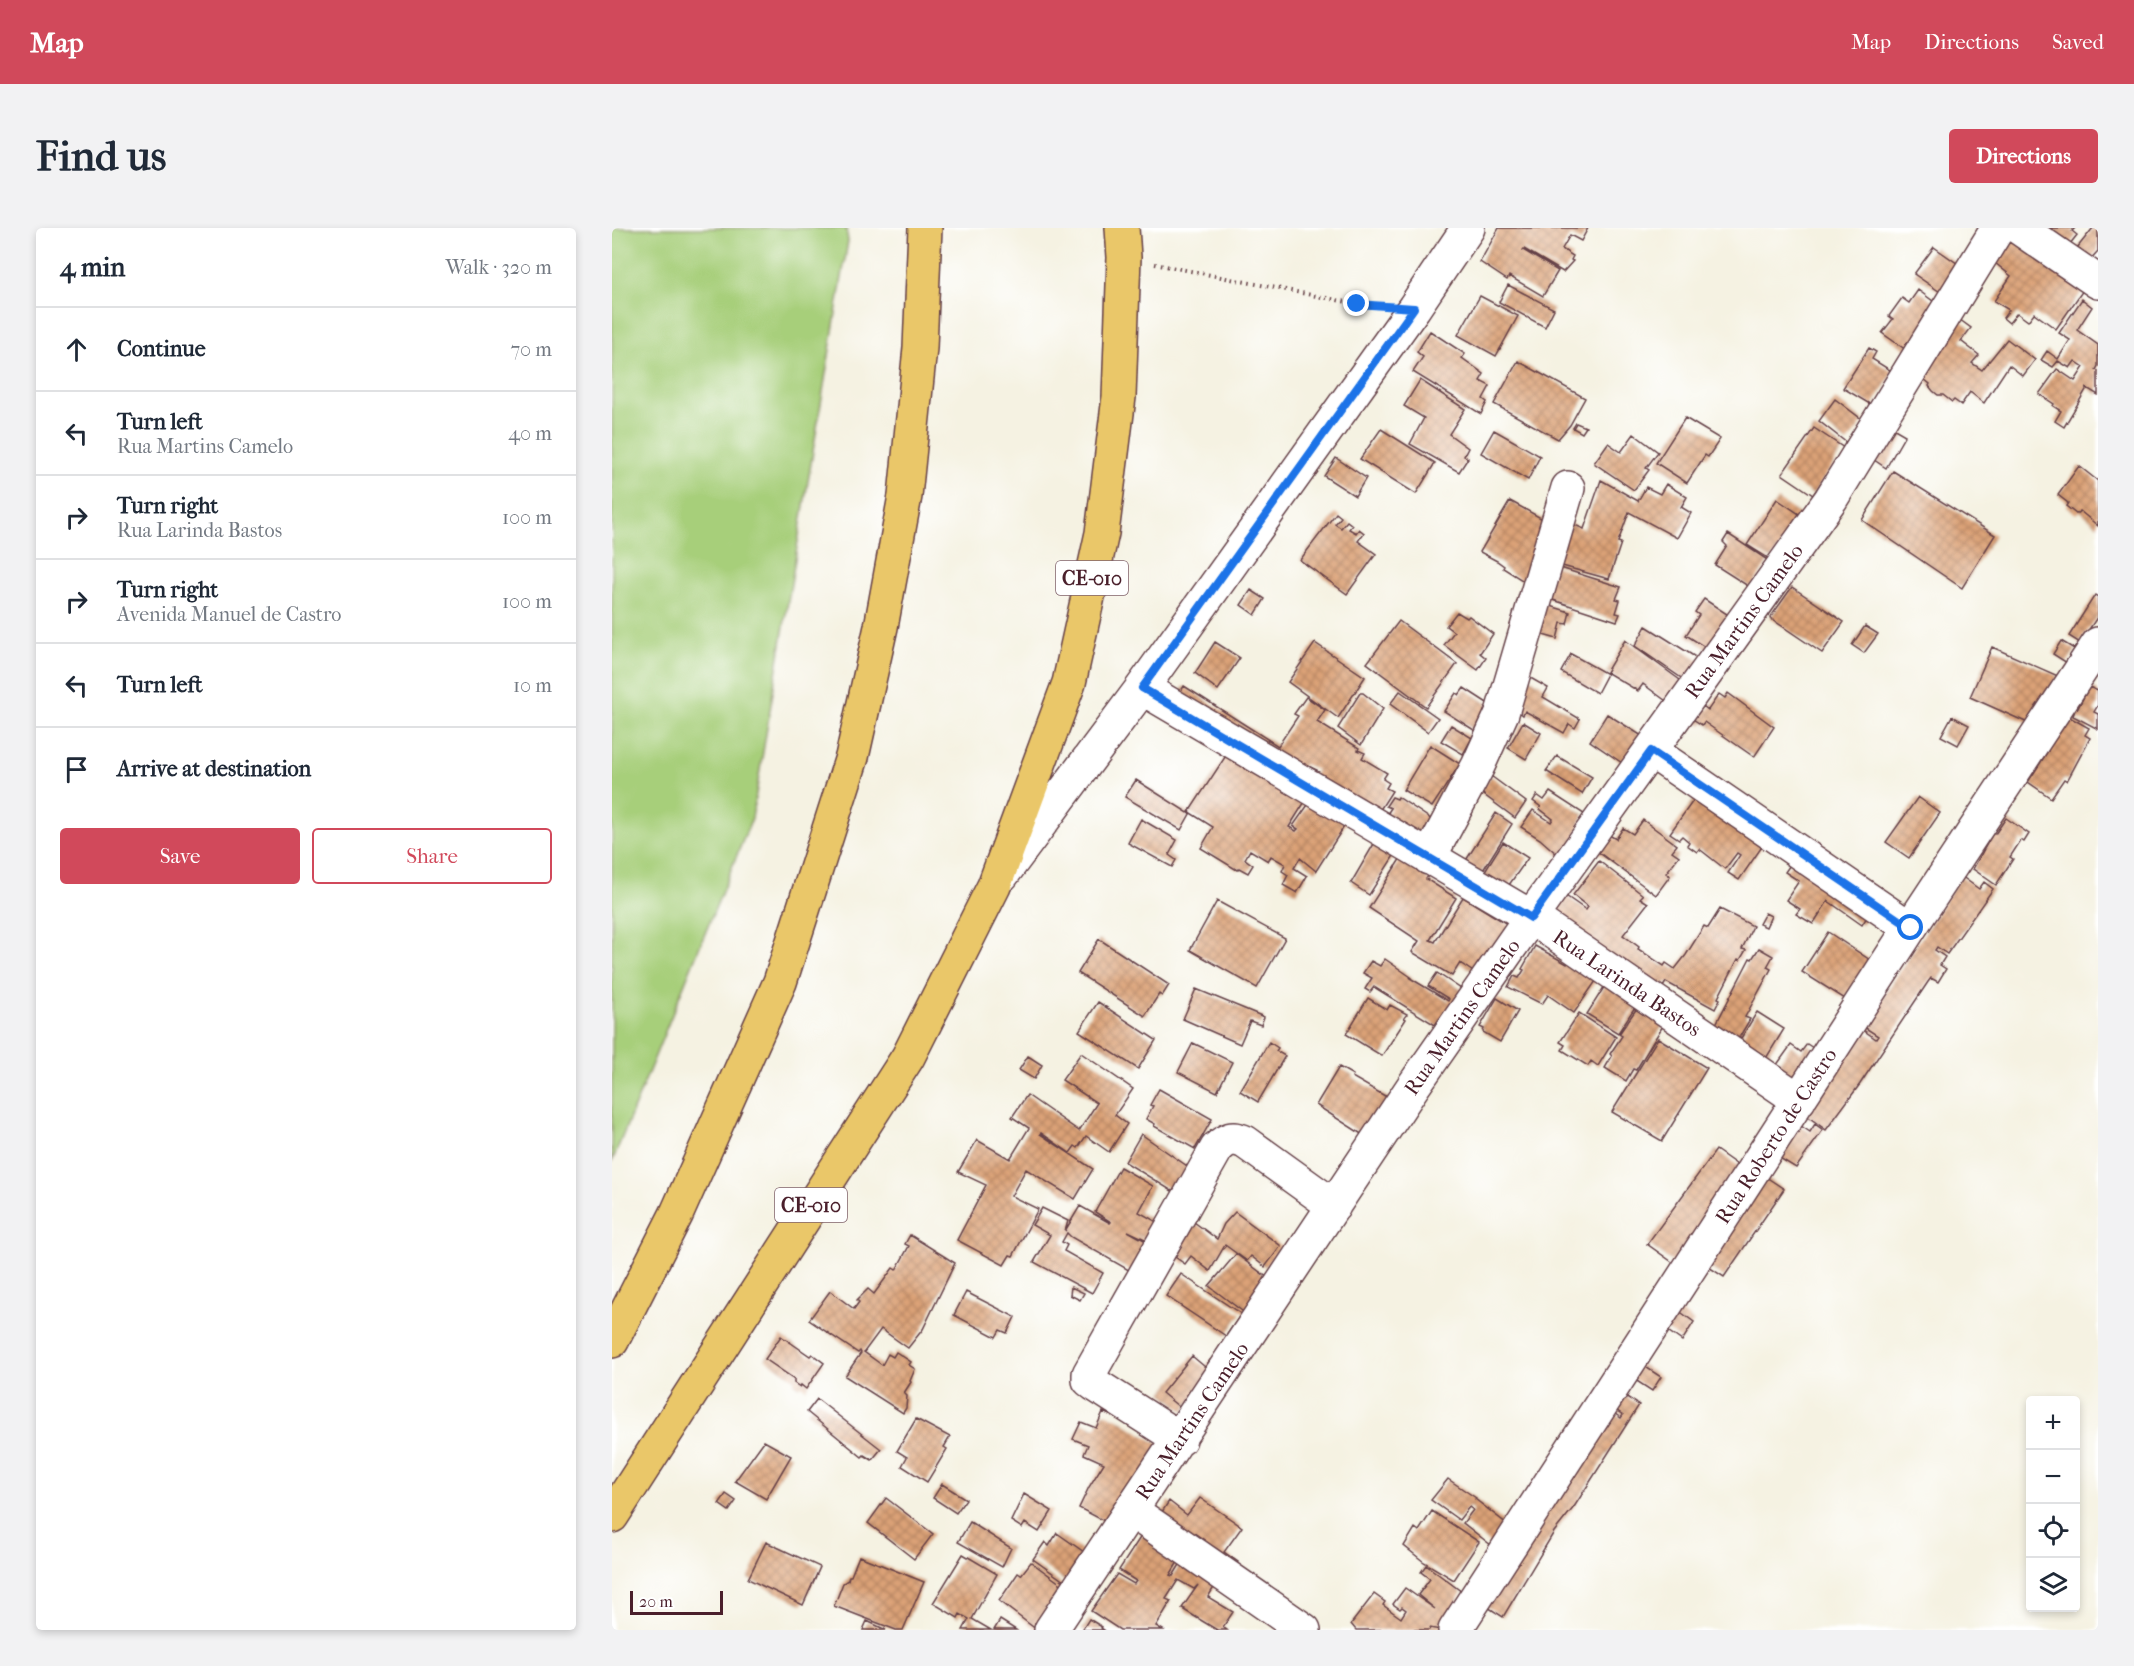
<!DOCTYPE html>
<meta charset="utf-8">
<style>
body{margin:0;font-family:"IM FELL French Canon",serif;background:#f2f2f3;color:#1f2937}
.controls{position:absolute;right:18px;bottom:18px;display:grid;overflow:hidden;border-radius:6px;box-shadow:0 3px 9px #0003}
.controls button{width:54px;height:54px;display:grid;place-items:center;padding:0;border:0;border-bottom:2px solid #e0e1e3;background:#fff;color:#1f2937;font:30px sans-serif}
.scale{position:absolute;left:18px;bottom:15px;width:93px;box-sizing:border-box;padding-left:6px;border:3px solid #4a1f2b;border-top:0;font-size:16px;line-height:21px;white-space:nowrap;color:#4a1f2b;-webkit-text-stroke:4px #fff;paint-order:stroke}
.stop{position:absolute;width:18px;height:18px;margin:-14px;border:4px solid #1a73e8;border-radius:50%;background:#fff}
.stop.end{background:#1a73e8;border-color:#fff;box-shadow:0 2px 6px #0008}
.list{margin:0;padding:0;list-style:none}
h2{display:flex;justify-content:space-between;align-items:center;height:78px;margin:0;padding:0 24px;font-size:26px}
h2 small{font-size:20px;font-weight:400;color:#747a83}
.list li{display:grid;grid-template-columns:39px 1fr auto;gap:18px;align-items:center;box-sizing:border-box;height:84px;padding:0 24px;border-top:2px solid #e0e1e3}
.list b{display:block;font-size:22px;white-space:nowrap}
.list p{margin:0;font-size:20px;white-space:nowrap;color:#747a83}
.list em{font-size:20px;font-style:normal;color:#747a83}
.actions{display:flex;gap:12px;padding:18px 24px}
.actions a{flex:1;padding:14px 0;border:2px solid #d1495b;border-radius:6px;text-align:center;font-size:21px;color:#d1495b}
.actions .main{background:#d1495b;color:#fff}
.icon{flex:none;width:33px;height:33px;fill:none;stroke:currentColor;stroke-width:2;stroke-linecap:round;stroke-linejoin:round}
.map{position:relative;flex:none;width:1486px;height:1402px;overflow:hidden;border-radius:6px}
header{display:flex;align-items:center;gap:36px;box-sizing:border-box;height:84px;padding:0 30px;background:#d1495b;color:#fff}
header strong{font-size:28px}
nav{display:flex;gap:33px;margin-inline-start:auto;font-size:21px}
.intro{display:flex;align-items:center;justify-content:space-between;box-sizing:border-box;height:144px;padding:0 36px}
h1{margin:0;font-size:42px}
.button{padding:15px 27px;border-radius:6px;background:#d1495b;color:#fff;font-size:21px;font-weight:700}
main{display:flex;gap:36px;padding:0 36px}
aside{flex:1;background:#fff;border-radius:6px;box-shadow:0 3px 9px #0003}
.map>svg:first-child{display:block}
.grass{fill:#a7cf7a;stroke:#787752;stroke-width:1.5}
.building{fill:url(#building-cross-hatch)}
.lines{fill:none;stroke-linecap:round;stroke-linejoin:round}
.minor-casing{stroke:#643f46;stroke-width:36}
.highway-casing{stroke:#643f46;stroke-width:36}
.path{stroke:#643f46;stroke-width:4;stroke-dasharray:1.5 4.5;stroke-linecap:butt}
.minor{stroke:#fff;stroke-width:33}
.highway{stroke:#eac769;stroke-width:33}
.route{stroke:#1a73e8;stroke-width:8}
.labels{text-anchor:middle;stroke-width:5;stroke-linejoin:round;paint-order:stroke}
.shield{fill:#fff;stroke:#80626b;stroke-width:1.5}
.shield-label{font-size:20px;font-weight:bold;fill:#4a1f2b}
.street-label{font-size:21px;fill:#4a1f2b;stroke:#fff}
</style>
<header>
<strong>Map</strong>
<nav><a>Map</a><a>Directions</a><a>Saved</a></nav>
</header>
<div class="intro"><h1>Find us</h1><a class="button">Directions</a></div>
<main>
<aside>
<h2>4 min<small>Walk · 320 m</small></h2>
<ul class="list">
<li><svg class="icon" aria-label="ahead" viewBox="0 0 24 24"><path d="M12 20V5M6 11l6-6 6 6"/></svg><div><b>Continue</b></div><em>70 m</em></li>
<li><svg class="icon" aria-label="left" viewBox="0 0 24 24"><path d="M17 20v-9H6M10 6l-5 5 5 5"/></svg><div><b>Turn left</b><p>Rua Martins Camelo</p></div><em>40 m</em></li>
<li><svg class="icon" aria-label="right" viewBox="0 0 24 24"><path d="M7 20v-9h11M14 6l5 5-5 5"/></svg><div><b>Turn right</b><p>Rua Larinda Bastos</p></div><em>100 m</em></li>
<li><svg class="icon" aria-label="right" viewBox="0 0 24 24"><path d="M7 20v-9h11M14 6l5 5-5 5"/></svg><div><b>Turn right</b><p>Avenida Manuel de Castro</p></div><em>100 m</em></li>
<li><svg class="icon" aria-label="left" viewBox="0 0 24 24"><path d="M17 20v-9H6M10 6l-5 5 5 5"/></svg><div><b>Turn left</b></div><em>10 m</em></li>
<li><svg class="icon" aria-label="arrive" viewBox="0 0 24 24"><path d="M6 21V4h12l-3 4 3 4H6"/></svg><div><b>Arrive at destination</b></div></li>
</ul>
<div class="actions"><a class="main">Save</a><a>Share</a></div>
</aside>
<div class="map">
<svg width="1486" height="1402" viewBox="0 0 1486 1402">
<defs>
<pattern id="building-cross-hatch" width="8" height="8" patternUnits="userSpaceOnUse" patternTransform="scale(1.5)"><rect width="8" height="8" fill="#dba277"/><path d="M0 0l8 8M0 8l8-8" fill="none" stroke="#b48362"/></pattern>
</defs>
<rect width="100%" height="100%" fill="#fff"/>
<filter id="ink" filterUnits="userSpaceOnUse"><feTurbulence type="fractalNoise" baseFrequency=".0167" numOctaves="2"/><feDisplacementMap in="SourceGraphic" scale="12" xChannelSelector="R" yChannelSelector="G"/><feConvolveMatrix kernelMatrix="1 2 1 2 8 2 1 2 1" color-interpolation-filters="sRGB"/></filter>
<filter id="wash" filterUnits="userSpaceOnUse"><feTurbulence type="fractalNoise" baseFrequency=".008" numOctaves="4" result="noise"/><feDisplacementMap in="SourceGraphic" scale="24" xChannelSelector="R" yChannelSelector="G"/><feGaussianBlur stdDeviation="1.35" result="paint"/><feColorMatrix in="noise" values="0 0 0 0 0 0 0 0 0 0 0 0 0 0 0 0 0 1.4 0 .05"/><feComposite in="paint" operator="in"/></filter>
<g filter="url(#wash)">
<rect width="100%" height="100%" fill="#f5f2e2"/>
<path class="grass" d="M0,0H234L236,13L140,590L0,934Z"/>
<g id="blocks">
<path class="building" d="M887,0H976L969,13L958,7L950,21L961,28L959,32L961,33L951,44L912,21L911,22L946,43L931,68L897,48L895,52L868,34Z
M1401,0L1476,55L1444,101L1422,85L1416,93L1405,85L1397,95L1391,90L1397,82L1382,73L1399,48L1377,30Z
M1429,0H1463L1460,3L1465,7L1454,21Z
M1481,0H1486V23L1474,36L1461,25Z
M1322,19L1356,43L1337,70L1302,46Z
M896,57L942,81L933,99L887,74Z
M1306,62L1329,79L1297,124L1270,105L1281,91L1277,88L1290,70L1297,75Z
M868,68L906,88L884,128L846,107Z
M1470,71L1480,79L1465,102L1486,117V138L1484,142L1486,143V167L1475,160L1452,199L1443,193L1449,183L1441,178L1442,176L1427,166L1445,141L1463,153L1472,139L1463,133L1458,140L1446,133L1441,139L1429,132L1435,123L1446,131L1458,112L1447,105Z
M1340,86L1359,100L1349,113L1367,127L1360,135L1370,142L1395,111L1423,132L1411,148L1397,137L1372,175L1358,164L1349,177L1342,172L1340,174L1331,167H1326L1321,163L1317,158L1318,156L1306,146Z
M818,103L853,126L850,130L872,146L868,153L878,158L871,171L875,174L869,186L801,144L811,129L805,124Z
M1257,120L1264,124L1260,131L1281,144L1261,178L1231,160Z
M906,133L973,170L958,197L946,211L882,176Z
M808,152L853,181L837,206L856,220L852,228L856,230L847,244L798,216L812,190L792,178Z
M1223,171L1252,193L1235,215L1207,193Z
M1073,190L1108,211L1096,229L1093,227L1075,255L1044,235Z
M964,195L974,199L970,205L961,200Z
M1274,196L1293,207L1274,240L1255,227Z
M1202,200L1232,220L1201,267L1170,246Z
M769,201L823,235L804,266L748,231Z
M882,202L928,228L916,252L869,225Z
M1022,206L1046,224L1034,240L1037,242L1022,262L982,235L996,215L1009,224Z
M724,230L754,250L743,268L712,248Z
M1467,238L1486,253V298L1468,283L1464,286L1454,278L1456,275L1446,267Z
M1281,243L1383,307L1350,360L1250,292Z
M989,252L1026,273L1034,259L1048,266L1054,256L1075,269L1069,279L1079,285L1065,310L1017,284L1006,314L1009,315L997,351L943,336L956,294L972,301Z
M1165,271L1190,288L1159,332L1135,317Z
M898,273L938,295L913,354L891,340L892,338L885,333L868,324Z
M724,285L729,289L723,296L729,300L735,293L740,297L737,301L744,305L747,301L752,305L746,313L764,326L735,366L688,332Z
M1116,306L1157,333L1139,360L1103,337L1115,318L1111,314Z
M942,338L1009,359L1004,371L1008,372L1004,385L1008,386L1005,393L932,369Z
M1180,359L1232,394L1210,425L1158,390Z
M639,362L653,371L643,387L629,377Z
M1483,367L1486,369V388L1468,415L1457,408Z
M1092,371L1124,392L1102,425L1074,407L1087,387L1083,384Z
M932,376L958,384L955,396L949,395L945,411L924,405Z
M845,384L855,390L857,388L881,406L868,425L874,430L866,442L832,417L842,404L834,398Z
M787,393L845,436L814,479L755,435Z
M1034,398L1096,437L1081,458L1023,418Z
M1253,398L1266,406L1252,425L1240,417Z
M1013,412L1079,460L1061,478L1031,456L1026,463L994,444Z
M1449,413L1464,422L1455,435L1441,426Z
M603,414L628,430L606,462L583,445Z
M703,415L753,449L726,490L676,454Z
M1380,419L1446,448L1416,495L1358,469Z
M959,426L995,446L985,465L949,444Z
M915,448L936,460L931,469L968,491L963,500L957,496L952,505L913,483L911,487L906,483Z
M572,458L666,518L686,488L682,486L694,469L713,482L705,494L747,520L746,522L753,525L750,530L775,545L771,551L777,555L774,560L780,563L764,588L700,551L705,542L692,536L687,543L566,468Z
M1477,459L1486,463V477L1482,484L1486,486V501L1461,488L1464,479L1466,480Z
M852,460L886,482L865,504L832,483L844,465L847,467Z
M788,463L826,490L816,504L778,476Z
M748,465H751L771,481L749,517L726,500Z
M1116,465L1162,499L1142,529L1092,494L1090,497L1081,491L1091,478L1096,482L1107,466L1113,470Z
M995,486L1038,513L1019,541L978,513Z
M1452,486L1477,500L1473,507L1478,510L1455,553L1452,551L1439,570L1416,554L1436,523L1433,521Z
M1340,488L1357,497L1346,517L1329,508Z
M911,494L929,505L914,531L896,520Z
M839,497L860,510L851,526L829,513Z
M818,517L848,536L820,579L791,562Z
M617,523L694,572L677,599L684,603L686,601L681,598L698,574L735,594L704,643L688,630L682,640L695,648L685,665L671,657L676,647L670,643L673,636L659,628L656,633L638,622L633,631L641,637L636,645L627,640L625,642L589,620L601,599L577,584Z
M945,528L980,549L970,566L934,543Z
M879,548L914,574L903,590L868,564Z
M524,552L578,586L569,602L513,569Z
M1088,563L1156,610L1127,652L1116,645L1128,627L1125,625L1113,641L1090,623L1087,621L1085,624L1075,617L1077,614L1070,608L1067,611L1058,605Z
M938,564L972,586L954,634L928,611L909,599L921,582L939,594L941,591L928,581L929,579L921,573L925,567L932,572Z
M780,569L785,571L786,569L829,598L818,614L773,589L779,580L774,578Z
M1306,569L1328,585L1297,630L1274,614Z
M884,585L900,596L868,647L851,637Z
M1394,590L1417,606L1412,614L1409,612L1398,629L1401,631L1384,657L1361,641L1381,605L1383,606Z
M529,591L565,612L557,627L564,632L560,639L516,615Z
M1031,592L1065,617L1060,623L1067,628L1054,645L1058,648L1044,667L985,623L997,607L1004,611L1011,600L1021,606Z
M763,614L783,626L757,667L739,655Z
M891,614L916,630L892,664L869,649Z
M790,628L818,645L814,651L844,670L818,712L823,714L851,669L900,699L870,750L848,735L840,748L800,724L807,713L757,680Z
M1182,631L1263,676L1250,697L1216,673L1201,696L1184,686L1188,681L1174,672L1187,653L1173,644Z
M987,633L1031,667L1028,670L1036,675L1011,707L1027,719L1026,721L1052,738L1054,735L1063,741L1074,727L1092,698L1096,700L1108,681L1141,698L1130,721L1134,722L1128,732L1126,731L1106,770L1108,771L1103,781L1054,754L1048,764L932,692L951,666L974,682L976,679L961,667Z
M1349,648L1367,661L1372,654L1381,661L1335,726L1325,719L1323,722L1333,729L1328,737L1334,741L1326,754L1319,750L1316,754L1248,856L1214,902L1190,884L1251,802L1264,811L1266,808L1252,799Z
M605,673L673,710L645,760L578,722Z
M1153,685L1159,688L1154,699L1147,696Z
M1216,704L1258,732L1233,771L1190,744Z
M487,711L557,757L550,768L547,766L533,788L466,745Z
M923,718L955,736L957,733L986,750L962,785L936,767L930,776L896,759L902,748L907,750L912,742L910,741Z
M1147,720L1161,728L1155,739L1159,741L1133,789L1138,791L1125,813L1102,800L1138,730L1140,731Z
M773,731L799,749L798,750L836,773L837,771L816,758L825,745L858,767L828,800L762,759L758,764L753,761L760,750L751,745L759,733L768,738Z
M994,756L1025,776L1006,805L975,786Z
M584,761L652,789L649,797L638,793L628,816L571,791Z
M756,770L775,782L778,777L795,786L792,790L794,791L770,828L734,806Z
M885,770L906,783L888,814L871,804L872,801L868,799Z
M486,774L544,812L526,841L467,803Z
M1025,780L1052,796L1024,842L1021,841L1014,853L993,840L1000,828L998,826L1010,808L1007,806Z
M1145,784L1172,801L1153,832L1126,815Z
M967,785L1004,809L986,838L979,833L976,838L950,822L953,817L948,814Z
M1046,810L1095,840L1050,913L1000,884Z
M657,814L666,820L664,823L673,828L646,874L628,863Z
M581,815L620,834L605,864L566,844Z
M1195,816L1210,826L1188,855L1164,838L1179,817L1189,824Z
M469,825L521,861L503,887L515,896L497,924L474,908L466,920L463,918L458,925L429,905L428,906L481,941L463,971L414,941L399,968L426,981L401,1028L398,1027L392,1037L345,1012L374,957L346,944L365,912L398,931L417,900L400,889L415,867L467,903L485,875L450,852Z
M416,828L430,837L422,851L407,842Z
M727,839L741,847L740,849L785,875L751,907L704,877Z
M547,861L600,891L583,921L542,898L543,896L534,891L541,878L538,877Z
M1186,896L1198,904L1203,896L1211,902L1184,940L1166,929Z
M529,906L588,947L573,971L513,934Z
M1104,922L1138,946L1070,1041L1035,1016Z
M508,939L541,958L527,984L545,994L535,1012L516,1003L543,1018L527,1048L459,1009L455,1005L450,1014L455,1017L452,1023L491,1045L480,1065L422,1034L438,1007L420,997L430,980L456,993L453,1003L468,978L498,995L499,994L483,984Z
M1151,947L1172,961L1112,1049L1089,1034Z
M623,984L669,1018L653,1039L639,1028L635,1033L613,1017L598,1043L579,1028L573,1036L563,1029L582,994L605,1011L612,996Z
M298,1007L343,1035L311,1101L296,1120L269,1101L252,1124L270,1137L276,1126L281,1129L284,1124L299,1134L297,1137L303,1141L298,1153L299,1154L292,1165L295,1168L294,1180L291,1185L233,1148L249,1125L248,1123L246,1125L197,1092L218,1063L242,1081L247,1074L245,1072L256,1061L262,1066L281,1040L284,1042L297,1018L293,1016Z
M624,1026L668,1059L642,1092L597,1058Z
M569,1046L629,1086L614,1108L554,1068Z
M459,1059L472,1065L468,1072L458,1067Z
M354,1064L403,1089L395,1105L388,1102L384,1109L342,1087Z
M1059,1077L1082,1094L1070,1113L1046,1096Z
M169,1108L198,1128L200,1126L212,1135L194,1161L189,1157L188,1159L182,1155V1151L153,1131Z
M580,1128L593,1139L598,1132L606,1138L572,1183L550,1165Z
M1023,1132L1049,1149L1040,1163L1014,1146Z
M1007,1164L1027,1177L962,1279L942,1304L891,1389L871,1376L996,1181L1009,1190L1011,1187L998,1178Z
M205,1171L269,1221L260,1232L252,1227L250,1229L195,1184Z
M491,1184L515,1195L514,1196L550,1218L504,1299L467,1280L477,1259L492,1235L472,1226L476,1217L461,1211L469,1194L484,1200Z
M304,1191L338,1209L332,1219L335,1221L315,1254L290,1238L295,1229L285,1223Z
M152,1213L179,1228L154,1271L123,1253Z
M836,1251L864,1270L863,1271L900,1300L884,1321L851,1295L861,1282L857,1279L847,1292L819,1272Z
M330,1256L354,1271L344,1285L321,1270Z
M114,1266L124,1273L117,1283L107,1276Z
M412,1266L440,1283L427,1304L413,1295L410,1300L399,1293Z
M274,1270L321,1306L302,1331L256,1295Z
M588,1270L630,1299L612,1324L626,1334L616,1348L546,1290L557,1273L575,1287Z
M820,1283L867,1314L842,1352L812,1334L792,1318L803,1300L807,1303Z
M358,1294L399,1320L390,1339L346,1314Z
M445,1305L479,1329L459,1358L421,1331L433,1314L437,1318Z
M531,1305L569,1329L558,1347L561,1348L572,1330L606,1353L596,1369L621,1384L611,1399L615,1402H605L572,1382L573,1381L570,1380L586,1357L582,1361L566,1352L554,1371L559,1373L544,1398L551,1402H508L479,1383L505,1346L522,1356L524,1353L507,1342Z
M154,1314L208,1339L191,1377L136,1351Z
M351,1326L385,1346L360,1391L379,1402H351L357,1391L348,1386L346,1390L321,1375Z
M247,1328L312,1354L291,1402H284L222,1378L231,1355L236,1352L237,1348H239Z
M419,1334L456,1361L425,1402L387,1373L406,1345L409,1347Z
M814,1337L850,1364L828,1402L818,1400L817,1402H744L739,1396L762,1366L773,1374L771,1377L789,1390L794,1382L790,1379L788,1381L781,1376L793,1360L823,1381L806,1367L818,1351L809,1344Z
M477,1391L490,1399L489,1400L492,1402H470Z
M388,1392L404,1402H382Z
M255,1393L274,1402H251Z"/>
</g>
</g>
<g filter="url(#ink)">
<use href="#blocks" fill-opacity="0" stroke="#643f46" stroke-width="1.5"/>
<g class="lines">
<defs>
<path id="minor" d="M1407,0L1486,54
M530,460L919,689L1187,872
M1039,523L1298,700
M817,630L866,538L890,485L956,260
M390,647L530,460L802,80L856,0
M568,1211L482,1156L477,1152V1146L605,920C615,911 620,908 633,914L722,978
M520,1283L692,1402
M439,1402L800,860L919,689L1219,271L1386,0
M843,1402L1298,700L1486,416"/>
<path id="highway" d="M0,1113L65,985L168,754L240,529L269,399L293,268L308,120L313,0
M0,1288L296,829L382,658L457,455L490,305L507,169L512,29L510,0"/>
</defs>
<use href="#minor" class="minor-casing"/>
<use href="#highway" class="highway-casing"/>
<path class="path" d="M543,36L745,76L766,78"/>
<use href="#minor" class="minor"/>
<use href="#highway" class="highway"/>
</g>
</g>
<g class="lines" filter="url(#ink)">
<path class="route" d="M745,76L802,80L530,460L919,690L1039,523L1299,700"/>
</g>
<g class="labels">
<g class="shield">
<rect x="444" y="333" width="72" height="34" rx="4.5"/>
<rect x="163" y="960" width="72" height="34" rx="4.5"/>
</g>
<g class="shield-label">
<text x="480" y="357">CE-010</text>
<text x="199" y="984">CE-010</text>
</g>
<g class="street-label">
<text transform="translate(1132 393) rotate(-54)" y="7">Rua Martins Camelo</text>
<text transform="translate(1015 755) rotate(34)" y="7">Rua Larinda Bastos</text>
<text transform="translate(850 789) rotate(-55)" y="7">Rua Martins Camelo</text>
<text transform="translate(1164 908) rotate(-57)" y="7">Rua Roberto de Castro</text>
<text transform="translate(580 1193) rotate(-56)" y="7">Rua Martins Camelo</text>
</g>
</g>
</svg>
<div class="controls">
<button>+</button>
<button>−</button>
<button><svg class="icon" aria-label="locate" viewBox="0 0 24 24"><circle cx="12" cy="12" r="6"/><path d="M12 2v4M12 18v4M2 12h4M18 12h4"/></svg></button>
<button><svg class="icon" aria-label="layers" viewBox="0 0 24 24"><path d="M12 4l9 5-9 5-9-5zM3 14l9 5 9-5"/></svg></button>
</div>
<div class="scale">20 m</div>
<div class="stop" style="left:1299px;top:700px"></div>
<div class="stop end" style="left:745px;top:76px"></div>
</div>
</main>
